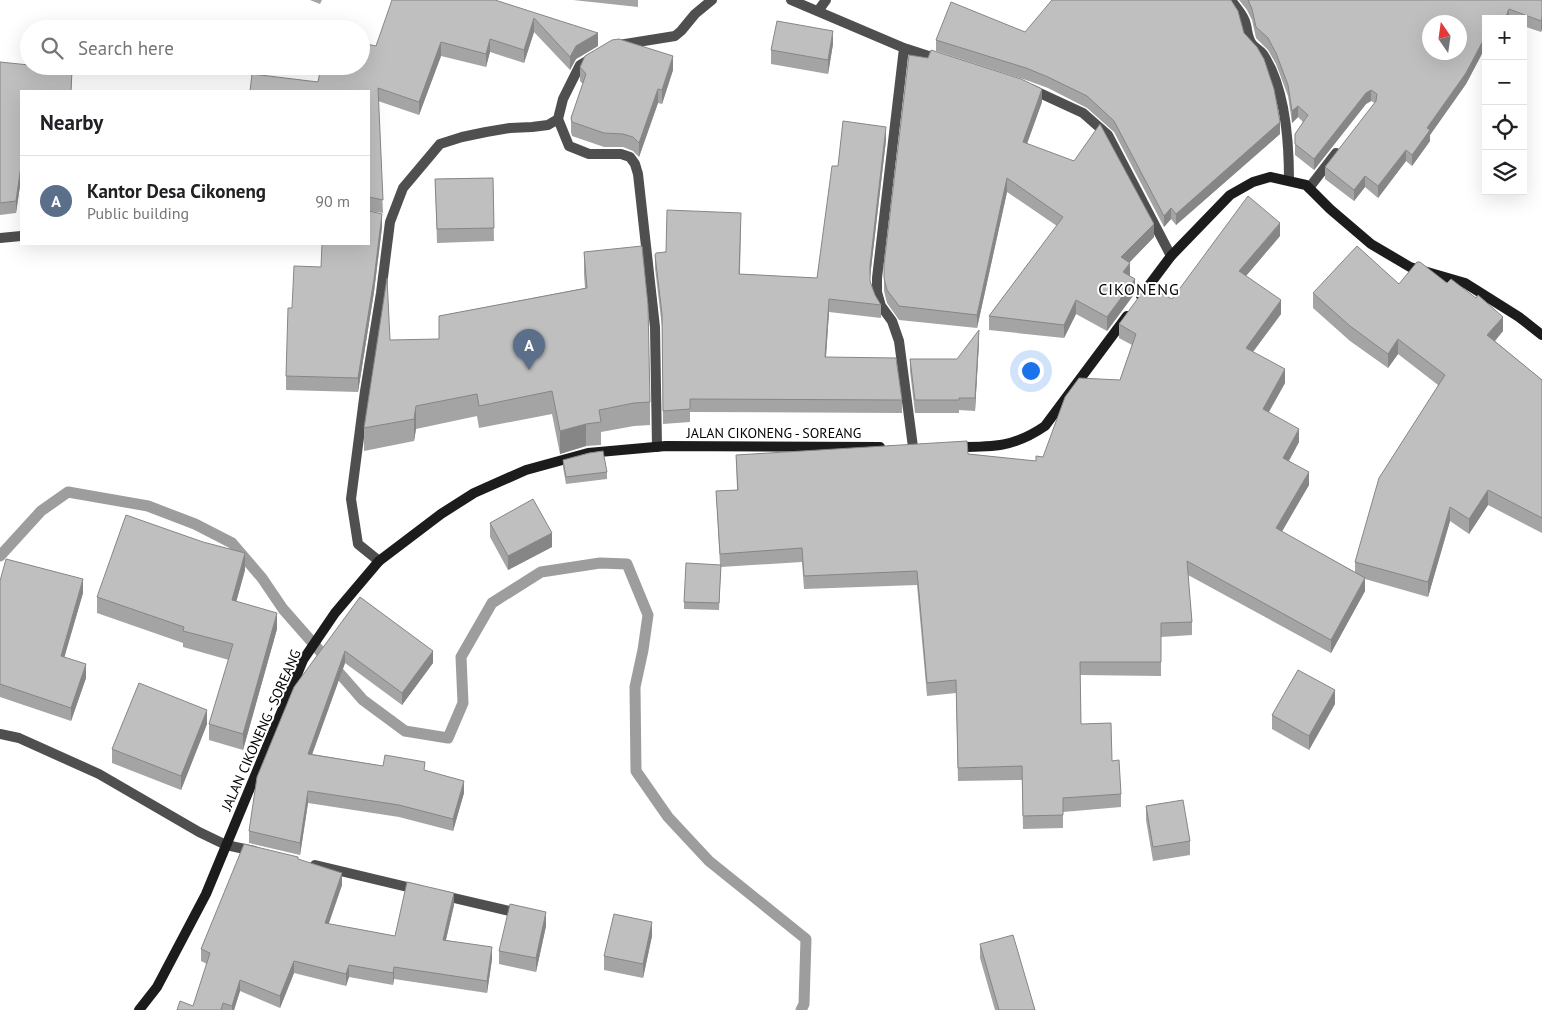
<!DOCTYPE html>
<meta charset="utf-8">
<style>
body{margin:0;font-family:"PT Sans",sans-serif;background:#f6f6f6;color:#202124}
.controls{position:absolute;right:15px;top:15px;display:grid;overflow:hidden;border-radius:0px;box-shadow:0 5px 20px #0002}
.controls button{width:45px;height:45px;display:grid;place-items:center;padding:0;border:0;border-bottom:1px solid #e0e0e0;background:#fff;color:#202124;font:25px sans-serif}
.compass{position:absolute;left:1422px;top:15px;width:45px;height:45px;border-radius:50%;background:#fff;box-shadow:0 5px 20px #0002;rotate:347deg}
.you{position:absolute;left:1030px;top:370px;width:18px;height:18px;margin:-12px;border:4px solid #fff;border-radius:50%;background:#1a73e8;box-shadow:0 0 0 8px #1a73e833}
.badge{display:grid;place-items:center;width:32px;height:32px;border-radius:50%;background:#000;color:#fff;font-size:16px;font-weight:700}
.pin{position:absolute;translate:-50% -41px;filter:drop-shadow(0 1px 2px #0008)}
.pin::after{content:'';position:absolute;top:26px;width:18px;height:15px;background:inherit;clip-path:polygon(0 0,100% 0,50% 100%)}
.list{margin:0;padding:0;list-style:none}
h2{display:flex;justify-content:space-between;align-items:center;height:65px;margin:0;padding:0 20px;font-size:21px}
h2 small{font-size:16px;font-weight:400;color:#757577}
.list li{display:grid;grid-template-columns:32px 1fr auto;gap:15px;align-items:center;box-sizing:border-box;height:90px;padding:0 20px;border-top:1px solid #e0e0e0}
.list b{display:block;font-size:19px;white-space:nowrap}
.list p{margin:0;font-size:16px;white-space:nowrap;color:#757577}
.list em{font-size:16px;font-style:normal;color:#757577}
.icon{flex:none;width:28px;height:28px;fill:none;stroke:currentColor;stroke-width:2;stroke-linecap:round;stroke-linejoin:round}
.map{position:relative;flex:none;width:1542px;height:1010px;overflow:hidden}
.search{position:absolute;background:#fff;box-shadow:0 5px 20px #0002;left:20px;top:20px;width:350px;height:55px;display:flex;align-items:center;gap:12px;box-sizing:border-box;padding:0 18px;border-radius:28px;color:#757577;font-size:19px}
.panel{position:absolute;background:#fff;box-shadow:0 5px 20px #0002;left:20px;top:90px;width:350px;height:155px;border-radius:0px}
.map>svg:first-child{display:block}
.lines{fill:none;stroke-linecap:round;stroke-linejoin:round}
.stream{stroke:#9d9d9d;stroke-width:11}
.lane{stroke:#4f4f4f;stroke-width:10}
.street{stroke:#4f4f4f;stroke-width:10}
.secondary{stroke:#1c1c1c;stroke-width:10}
.wall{fill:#a4a4a4}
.shaded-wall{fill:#868686}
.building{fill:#bfbfbf;stroke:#868686;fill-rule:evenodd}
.labels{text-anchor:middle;stroke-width:4;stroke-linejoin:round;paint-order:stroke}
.street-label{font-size:14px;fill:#000;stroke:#fff}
.quarter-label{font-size:16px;letter-spacing:1px;fill:#000;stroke:#fff}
</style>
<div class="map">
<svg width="1542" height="1010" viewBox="0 0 1542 1010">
<rect width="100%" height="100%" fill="#fff"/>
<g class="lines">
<path class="stream" d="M0,556L41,511L68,492L148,506L195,524L232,543L262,578L283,609L363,700L405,731L448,738L463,703L461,657L492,603L541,572L600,563L627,564L648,615L643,650L635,687L636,771L668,817L709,861L806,939L804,1004L801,1010"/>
<path class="lane" d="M0,734L19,738L99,774L199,832L226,845"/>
<path class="street" d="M791,0L904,48L941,60
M1231,0C1235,6 1241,12 1244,19C1248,26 1246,36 1252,44C1255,48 1260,50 1263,54C1285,87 1289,142 1289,180
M818,11L826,0
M619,45L675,36L681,31L695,14L712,0
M904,48L877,278V292L881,306L892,321L899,341L913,447
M1031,89L1083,113L1108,135L1171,256
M558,119L569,146L589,154H621L630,157L635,164L638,174L655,327L657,447
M1309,188L1336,153
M0,238L21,236
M379,561L358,544L351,499L365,391L381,293L390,222L403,188L440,144L462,137L486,132L510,128L532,127L548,125L558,119L563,99L580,65L592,58
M226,845L254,851
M315,865L420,890
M441,895L522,914"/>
<path class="secondary" d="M1141,296L1171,256L1230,195L1253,182L1270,177L1306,185L1330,209L1371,244L1410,267L1465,283L1519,317L1542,335
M954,447C992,447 1013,448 1045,426L1127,316
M139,1010L157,987L206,894L303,660L335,613L379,561L441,514L474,493L526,470L588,453L666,446L880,447"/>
</g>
<path class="wall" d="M310,0H322L320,4Z
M495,0L598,46L576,59L570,70L534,32L524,63L490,52L486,67L441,56L419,115L378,101L383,213L369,211V91L318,82L376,46Z
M573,0H638V7Z
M1239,0H1542V29L1541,32L1523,26V19H1486V49L1485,48L1466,84L1430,135V141L1412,166L1406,161L1378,198L1365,187L1354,201L1325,179V167L1375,103L1371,101L1366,104L1314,170L1295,155V134L1303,122L1298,117L1292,123L1288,96L1276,64L1268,50L1256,38L1252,20L1247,10Z
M1025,32L1244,33L1280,134L1176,225L1171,219L1164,227L1114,132L1087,108L1048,88L1026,80L936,51V40Z
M833,44L828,74L771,64V50Z
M0,62L39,70L72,71L71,91H21V179L16,213L0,215Z
M580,67L673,70L662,104L658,103L639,157L633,151L623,147H604L572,136L571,132V118L583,84L580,81Z
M1042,102L1027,143L1154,237L1129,263L1130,276L1135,293L1107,331L1076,314L1064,338L989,330V316L1057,226L1007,192L977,328L899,320L887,303L884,291V265Z
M886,140L870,276V281L875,295L881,305V318L829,312L826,357L902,400V413L690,412V422L663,424L662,327L655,268V255L741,226L740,274L817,278L838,166Z
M493,178L494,241L437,243L435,179Z
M382,227L374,292L358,392L286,390V376L292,308L321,267Z
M1280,236L1246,276L1281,314L1253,352L1285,383L1269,412L1299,442L1289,461L1309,485L1281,532L1355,572V562L1438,385L1398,354L1388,368L1350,341L1313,308V293L1399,284L1503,331L1495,341L1542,380V533L1488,505L1469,534L1450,521L1428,597L1365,579V591L1331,653L1188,575L1192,622V635L1161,637V676L1080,675L1081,724L1112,761L1121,794V807L1063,812V828L1023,829L1022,780L958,781L956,693L927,696L917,585L804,589L802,562L721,567L719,610L684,609V602L720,565L716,491L737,490L736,455L968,454L1036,461L1043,457L1120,380L1132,345L1119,338V324L1172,299Z
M584,252L650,402V425L634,426L601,432V445L586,446L560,454L552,414L479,428L477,416L416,429L414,441L364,451V428L439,339V316L585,288L584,274Z
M979,342L975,411L959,410V413H915L910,371V359H957Z
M563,460L607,472V479L566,484L563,467Z
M490,523L552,547L508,570L490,537Z
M245,570L236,602L277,629L243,750L209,740V724L229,660L183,647V643L97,613V597Z
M0,581L83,593L64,657L86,678L71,721L0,697Z
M360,597L433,663L402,705L345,663L312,754L383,766L425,770L464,793L453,831L399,817L308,803L300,855L249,843V831Z
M1335,704L1309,750L1272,729V715Z
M207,724L181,790L112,763V749Z
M1146,806L1190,841V855L1153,861L1146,820Z
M298,859L342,885L328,924L395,936L454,905L446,940L492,959L487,993L394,979L393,985L349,977L346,986L294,973L280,1008L240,991L234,1010H177L193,1006L207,964L201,961V949Z
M546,926L536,972L499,964V951Z
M652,936L643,978L604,970V956Z
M980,944L1035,1010H995L980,958Z"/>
<path class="shaded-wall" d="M1509,9V19H1505Z
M1542,17V29L1541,32V21Z
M534,18V32L524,63V50Z
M833,31V44L828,74V60Z
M598,33V46L576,59L570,70V57L576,46Z
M1485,37V48L1466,84L1430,135V141L1412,166V155L1427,128Z
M490,39V52L486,67V54Z
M441,42V56L419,115V102Z
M673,56V70L662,104V90Z
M658,89V103L639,157V143Z
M1042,89V102L1023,155V142Z
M1371,90V101L1366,104L1314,170V159L1366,93Z
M1298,106V117L1292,123V111Z
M1280,122V134L1176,225V214Z
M886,127V140L870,278V265Z
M1406,150V161L1378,198V186Z
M21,166V179L16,213V201Z
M1365,176V187L1354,201V190Z
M1007,178V192L977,328V315Z
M1171,208V219L1164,227V216Z
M382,214V227L374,292L358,392V378Z
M1280,223V236L1239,284V271Z
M1154,224V237L1121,271V257Z
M1130,263V277L1123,272Z
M1135,279V293L1107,331V317Z
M829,299V312L825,370V357Z
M1076,300V314L1064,338V325Z
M1281,300V314L1246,361V348Z
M1503,317V331L1487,350V335Z
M979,330V342L975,411V398Z
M1398,339V354L1388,368V354Z
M1285,369V383L1263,422V409Z
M416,406V429L414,441V419Z
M586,424V446L560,454V431Z
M1299,429V442L1283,471V458Z
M1309,472V485L1276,542V528Z
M1488,490V505L1469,534V519Z
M1450,507V521L1428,597V582Z
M552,533V547L508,570V556Z
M245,553V570L232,617V600Z
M1365,578V591L1331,653V640Z
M83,579V593L61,669V656Z
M277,613V629L243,750V734Z
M345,651V663L308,766V754Z
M433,651V663L402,705V693Z
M86,664V678L71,721V708Z
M1335,690V704L1309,750V736Z
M207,710V724L181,790V776Z
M464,781V793L453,831V819Z
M308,791V803L300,855V843Z
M342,873V885L325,935V923Z
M454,893V905L443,952V940Z
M546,912V926L536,972V958Z
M652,922V936L643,978V964Z
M492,947V959L487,993V981Z
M294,961V973L280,1008V996Z
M349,965V977L346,986V974Z
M394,967V979L393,985V973Z
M240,980V991L234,1010H232V1006Z"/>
<path class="building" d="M392,0H495L598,33L576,46L570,57L534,18L524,50L490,39L486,54L441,42L419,102L378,88L383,200L369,197V91H250L252,74L318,82L321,66H361V43L376,46Z
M1052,0H1231L1238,11L1244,33L1257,47L1264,59L1274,89L1280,122L1176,214L1171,208L1164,216L1114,121L1087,96L1048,77L1026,68L936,40L951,2L1025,32Z
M1248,0H1542V17L1541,21L1509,9L1505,19H1486V38L1485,37L1466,73L1427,128L1430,130L1412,155L1406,150L1378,186L1365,176L1354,190L1325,167L1376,101L1377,94L1371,90L1366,93L1314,159L1295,144V134L1308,115L1298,106L1292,111L1288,85L1276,53L1268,38L1256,27L1252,9ZM1430,22H1460V52H1430Z
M777,21L833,31L828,60L771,50Z
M619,39L673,56L662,90L658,89L639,143L633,137L623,134L604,133L572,122L571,118L586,74L580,67L585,56L612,40Z
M931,50L1021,79L1042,89L1023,142L1074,161L1100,124L1154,224L1121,257L1130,263L1123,272L1135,279L1107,317L1076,300L1064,325L989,316L1063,217L1007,178L977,315L899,306L887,290L884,278V265L909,55L928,58Z
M0,62L29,65V66H39L38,70L72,71L71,91H21V166L16,201L0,203Z
M843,121L886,127L870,265V281L875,295L881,305L829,299L825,357L896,358L902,400L690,399V409L663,411L662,314L655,255L656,253L666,252L667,210L741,213L739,274L817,278L832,166H838Z
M493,178L494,228L437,229L435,179Z
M1248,196L1280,223L1239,271L1281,300L1246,348L1285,369L1263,409L1299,429L1283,458L1309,472L1276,528L1365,578L1331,640L1187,561L1192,622L1161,623V662H1080L1081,724L1111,723L1112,761L1119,760L1121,794L1063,798V815L1023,816L1022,766L958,768L956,680L927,683L917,571L804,576L802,548L720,554L716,491L738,490L736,455L967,441L968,454L1036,461V456L1043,457L1065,397L1079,378L1120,380L1136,334L1119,324L1147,286L1172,299Z
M369,211L382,214L374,279L358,378L286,376L288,308H292L294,266L321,267L322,244H369Z
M642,246L648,305L650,402L634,403L599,410L601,422L586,424L560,431L552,391L479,406L477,394L416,406L414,419L364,428L387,278L390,340L439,339V316L587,288L584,252Z
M1357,246L1399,284L1417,262H1420L1447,283L1451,279L1476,298L1478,295L1503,317L1487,335L1542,380V518L1488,490L1469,519L1450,507L1428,582L1355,562L1379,478L1445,375L1398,339L1388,354L1350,326L1313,293Z
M979,330L975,398H959V400H915L910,359H957Z
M603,451L607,472L566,477L563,460L589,453Z
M533,499L552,533L508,556L490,523Z
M126,515L203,542L245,553L232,600L277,613L243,734L209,724L233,644L183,631L184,627L97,597Z
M6,559L83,579L61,656L86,664L71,708L0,684V581Z
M686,563L721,565L719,603L684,602Z
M360,597L433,651L402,693L345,651L308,754L383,766L385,755L425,762L424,770L464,781L453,819L399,805L308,791L300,843L249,831L257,777L294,687Z
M1298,670L1335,690L1309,736L1272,715Z
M139,683L207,710L181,776L112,749Z
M1183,800L1190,841L1153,847L1146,806Z
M244,844L298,857V859L342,873L325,923L395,936L407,882L454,893L443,940L492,947L487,981L394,967L393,973L349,965L346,974L294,961L280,996L240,980L232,1006L223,1003L221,1010H177L180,1001L193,1006L210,953L201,949Z
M510,904L546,912L536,958L499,951Z
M614,914L652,922L643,964L604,956Z
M1013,935L1035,1010H999L980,944Z"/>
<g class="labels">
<g class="street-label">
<text x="774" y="438">JALAN CIKONENG - SOREANG</text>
<text transform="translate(261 730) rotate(-66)" y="5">JALAN CIKONENG - SOREANG</text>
</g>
<g class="quarter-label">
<text x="1139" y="295">CIKONENG</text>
</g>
</g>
</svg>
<div class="controls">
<button>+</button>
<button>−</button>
<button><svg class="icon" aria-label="locate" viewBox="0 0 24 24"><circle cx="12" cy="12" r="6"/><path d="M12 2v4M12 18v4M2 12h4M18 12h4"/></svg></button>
<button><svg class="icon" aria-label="layers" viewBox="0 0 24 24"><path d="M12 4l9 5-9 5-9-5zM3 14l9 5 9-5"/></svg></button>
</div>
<svg class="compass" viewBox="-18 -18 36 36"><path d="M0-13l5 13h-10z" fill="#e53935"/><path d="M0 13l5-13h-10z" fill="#757577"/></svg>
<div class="you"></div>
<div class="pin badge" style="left:529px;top:370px;background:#5c6f8a">A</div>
<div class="search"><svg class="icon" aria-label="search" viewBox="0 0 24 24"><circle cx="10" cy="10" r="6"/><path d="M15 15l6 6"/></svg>Search here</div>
<section class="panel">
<h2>Nearby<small></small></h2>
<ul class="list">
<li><span class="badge" style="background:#5c6f8a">A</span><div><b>Kantor Desa Cikoneng</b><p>Public building</p></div><em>90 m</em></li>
</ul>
</section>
</div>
